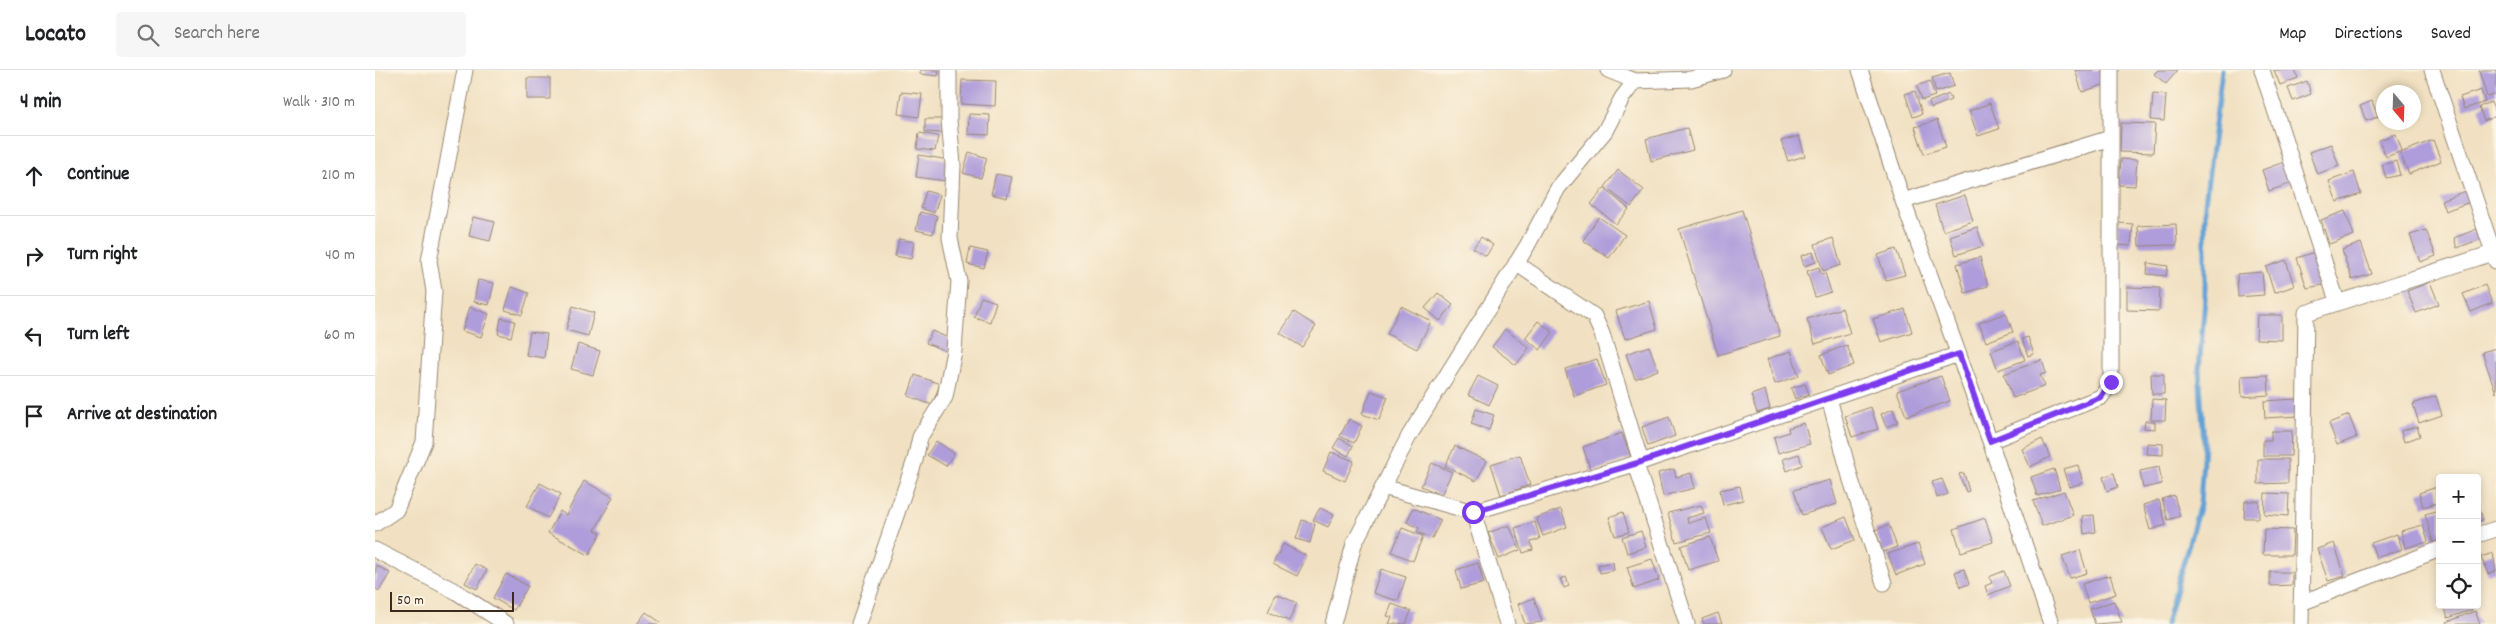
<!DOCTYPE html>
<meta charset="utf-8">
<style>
body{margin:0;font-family:Dekko,sans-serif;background:#f6f6f6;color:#202124}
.controls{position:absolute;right:15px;bottom:15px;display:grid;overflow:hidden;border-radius:5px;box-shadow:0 2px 8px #0003}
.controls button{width:45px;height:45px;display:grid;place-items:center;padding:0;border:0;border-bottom:1px solid #e0e0e0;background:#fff;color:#202124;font:25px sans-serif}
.compass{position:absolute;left:2001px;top:15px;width:45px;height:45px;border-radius:50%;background:#fff;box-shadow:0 2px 8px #0003;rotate:161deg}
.scale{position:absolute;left:15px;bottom:12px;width:124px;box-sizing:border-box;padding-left:5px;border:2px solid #3b2a1e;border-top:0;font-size:14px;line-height:18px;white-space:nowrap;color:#3b2a1e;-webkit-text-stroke:4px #fcf5e5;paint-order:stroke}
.stop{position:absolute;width:15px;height:15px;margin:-11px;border:4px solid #7c3aed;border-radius:50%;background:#fff}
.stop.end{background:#7c3aed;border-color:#fff;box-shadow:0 1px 5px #0008}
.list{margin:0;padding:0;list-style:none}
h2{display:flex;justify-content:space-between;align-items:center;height:65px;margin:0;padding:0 20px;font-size:21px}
h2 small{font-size:16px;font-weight:400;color:#757577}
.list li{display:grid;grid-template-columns:32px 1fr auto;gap:15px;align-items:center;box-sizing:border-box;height:80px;padding:0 20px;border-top:1px solid #e0e0e0}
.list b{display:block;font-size:19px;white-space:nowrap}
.list em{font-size:16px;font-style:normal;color:#757577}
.icon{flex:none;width:28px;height:28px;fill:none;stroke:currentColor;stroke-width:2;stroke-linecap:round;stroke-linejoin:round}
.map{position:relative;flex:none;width:2121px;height:554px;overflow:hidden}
header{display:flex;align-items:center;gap:30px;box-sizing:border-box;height:70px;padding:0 25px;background:#fff;border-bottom:1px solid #e0e0e0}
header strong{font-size:24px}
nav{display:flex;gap:28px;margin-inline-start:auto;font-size:18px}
.search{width:350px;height:45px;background:#f6f6f6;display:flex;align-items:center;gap:12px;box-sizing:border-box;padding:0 18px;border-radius:5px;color:#757577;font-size:19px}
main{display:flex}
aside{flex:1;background:#fff}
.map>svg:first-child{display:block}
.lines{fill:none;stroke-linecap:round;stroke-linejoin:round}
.stream{stroke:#63a1d5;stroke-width:5}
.building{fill:#af9cda}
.street-casing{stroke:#968670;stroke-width:17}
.street{stroke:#fff;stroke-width:15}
.route{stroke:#7c3aed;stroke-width:6}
</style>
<header>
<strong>Locato</strong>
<div class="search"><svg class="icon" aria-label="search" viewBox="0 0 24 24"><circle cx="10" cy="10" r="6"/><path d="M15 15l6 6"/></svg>Search here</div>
<nav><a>Map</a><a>Directions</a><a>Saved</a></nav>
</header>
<main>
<aside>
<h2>4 min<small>Walk · 310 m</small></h2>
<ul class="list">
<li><svg class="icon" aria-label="ahead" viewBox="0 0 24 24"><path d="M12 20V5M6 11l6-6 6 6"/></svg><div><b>Continue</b></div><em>210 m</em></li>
<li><svg class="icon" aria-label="right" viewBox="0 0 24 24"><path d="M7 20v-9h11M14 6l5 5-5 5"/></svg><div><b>Turn right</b></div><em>40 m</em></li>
<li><svg class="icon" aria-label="left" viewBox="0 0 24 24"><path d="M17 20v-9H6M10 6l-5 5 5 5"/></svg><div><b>Turn left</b></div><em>60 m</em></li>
<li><svg class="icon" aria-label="arrive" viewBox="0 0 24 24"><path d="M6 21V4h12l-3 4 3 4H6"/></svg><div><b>Arrive at destination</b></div></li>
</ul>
</aside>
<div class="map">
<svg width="2121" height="554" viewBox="0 0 2121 554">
<rect width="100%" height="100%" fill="#fcf5e5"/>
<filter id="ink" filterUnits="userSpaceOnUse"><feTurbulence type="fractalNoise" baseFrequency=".02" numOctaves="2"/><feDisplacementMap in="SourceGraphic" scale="10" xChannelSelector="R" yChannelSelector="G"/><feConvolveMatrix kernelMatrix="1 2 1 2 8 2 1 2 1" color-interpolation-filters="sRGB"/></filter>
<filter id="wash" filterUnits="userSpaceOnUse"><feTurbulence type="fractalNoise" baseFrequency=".0096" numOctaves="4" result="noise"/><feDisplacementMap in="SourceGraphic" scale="20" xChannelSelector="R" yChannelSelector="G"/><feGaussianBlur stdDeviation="1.12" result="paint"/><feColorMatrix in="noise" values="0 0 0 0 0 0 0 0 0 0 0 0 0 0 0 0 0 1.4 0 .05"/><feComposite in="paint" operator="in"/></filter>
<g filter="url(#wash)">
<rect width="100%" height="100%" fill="#f1e1c2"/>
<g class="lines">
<path class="stream" d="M1791,554L1825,434L1829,373L1824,299L1830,229V133L1847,0"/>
</g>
<g id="blocks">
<path class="building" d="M545,0H564L563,6L545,4Z
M1700,0H1727L1731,14L1707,22Z
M1783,0H1803L1791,14L1779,4Z
M1899,0H1920L1923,8L1905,15Z
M2108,0H2121V24L2112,27L2104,1Z
M1575,3L1579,16L1561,22L1557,8Z
M152,8H175V29H152Z
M587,10L621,11L620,36L586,34Z
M1555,11L1560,26L1547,30L1542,16Z
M1932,11L1936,24L1918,31L1913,18Z
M2106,20L2110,32L2089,39L2085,27Z
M1540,21L1547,44L1538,47L1530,24Z
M526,22L547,24L544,47L523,44Z
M1574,24L1576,30L1556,38L1554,32Z
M1778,24L1791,25L1789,51L1776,50Z
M1997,31L2003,47L1991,51L1985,36Z
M2116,32L2121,46L2109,51L2104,37Z
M1615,33L1624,59L1603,66L1594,41Z
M594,44L615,45L614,65L593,64Z
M550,49H567V63L550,62Z
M1562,50L1571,77L1549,84L1540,57Z
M1746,53L1780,54L1778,83L1745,82Z
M1312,58L1318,80L1276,91L1271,69Z
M544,63L563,66L560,81L542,79Z
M2021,64L2027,81L2011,87L2004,70Z
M1424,66L1430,86L1413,91L1406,71Z
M2058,70L2066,91L2034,104L2025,83Z
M1956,74L1964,96L1942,104L1934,82Z
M594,82L612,88L606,108L588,103Z
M544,85L574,90L571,111L541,107Z
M1746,89L1762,90L1760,116L1744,115Z
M2021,91L2025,105L2011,108L2007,95Z
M1909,92L1917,113L1894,121L1887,100Z
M1243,100L1269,120L1256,137L1230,117Z
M1979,102L1986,124L1962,132L1954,111Z
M621,104L637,107L632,128L616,124Z
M1229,118L1254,139L1241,154L1216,134Z
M551,121L565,125L559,143L546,138Z
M2090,121L2095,132L2070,141L2066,130Z
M1590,125L1598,151L1568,161L1560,135Z
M1367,140L1405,266L1343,285L1304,159Z
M1970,141L1979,165L1954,174L1946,150Z
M545,142L562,146L558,164L541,160Z
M98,147L120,152L115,171L94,166Z
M1224,147L1250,165L1234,188L1208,170Z
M1743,153L1758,154L1756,176L1742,175Z
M1801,154L1802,175L1764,176L1763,156Z
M1602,157L1608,176L1581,185L1575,166Z
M2102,159L2106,169L2082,178L2079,168Z
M2051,160L2061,186L2045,192L2035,165Z
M1106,167L1118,175L1111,186L1098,178Z
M1458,168L1466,195L1448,201L1440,174Z
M524,169L539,172L536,189L520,186Z
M1986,173L1997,204L1977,210L1967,180Z
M595,178L613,182L609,198L592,194Z
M1521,179L1530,205L1511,210L1503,185Z
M1943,181L1954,214L1932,218L1922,188Z
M1438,182L1441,192L1429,196L1426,186Z
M1605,187L1613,216L1590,223L1582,194Z
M1911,190L1919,216L1899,223L1891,197Z
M1773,193L1793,196L1791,206L1772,204Z
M1444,197L1446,204L1450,203L1456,222L1440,227L1432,201Z
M1887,202L1889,225L1863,227L1862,204Z
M103,210L119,213L114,235L99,232Z
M2055,212L2064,234L2041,243L2032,221Z
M2110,215L2117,233L2096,242L2088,224Z
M137,217L154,223L147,245L130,240Z
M1752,217L1785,218L1784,241L1752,240Z
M1063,223L1078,235L1065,251L1050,238Z
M606,227L621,232L615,252L599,247Z
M1274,231L1282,259L1250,269L1241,241Z
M198,236L219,243L213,266L191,260Z
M1026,236L1056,251L1042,279L1012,264Z
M95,237L114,244L106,267L87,261Z
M1467,238L1475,263L1440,274L1432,249Z
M1530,239L1537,262L1506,272L1498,249Z
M919,242L941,256L927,277L905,263Z
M1631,243L1638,262L1611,272L1604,253Z
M1882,245H1907V270L1881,269Z
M126,248L140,251L136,267L123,264Z
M1163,251L1178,262L1165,280L1150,268Z
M1130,259L1154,278L1141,295L1117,277Z
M557,261L578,270L573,282L551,273Z
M155,262L172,264L169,288L151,285Z
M1653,267L1659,284L1653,286L1647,269Z
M1643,271L1650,290L1623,300L1616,281Z
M203,274L225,281L218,305L196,299Z
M1472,275L1479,295L1453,305L1446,285Z
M1274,276L1283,300L1260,309L1251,284Z
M2121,278V323L2107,282Z
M1416,281L1424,306L1400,314L1392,289Z
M1222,289L1231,315L1199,326L1190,299Z
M1667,290L1671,303L1665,305L1670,316L1638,328L1629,304Z
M1776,304H1789V324H1777Z
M540,305L565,314L557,335L533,326Z
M1893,305L1894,325L1867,327L1866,306Z
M1103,306L1123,316L1114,335L1093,325Z
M1566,306L1575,331L1531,346L1522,321Z
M1430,314L1434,324L1420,329L1416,318Z
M1390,320L1395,339L1382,343L1376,325Z
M996,321L1013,327L1004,350L987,344Z
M2061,326L2067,345L2044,353L2038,334Z
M1777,329L1791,330L1790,350H1776Z
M1922,329L1923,346L1890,348L1889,331Z
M1496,337L1503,359L1477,367L1470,346Z
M1101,339L1119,345L1114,360L1096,354Z
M1518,339L1523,352L1511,357L1506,344Z
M1974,345L1982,367L1962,375L1954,353Z
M1294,347L1300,366L1273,376L1267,357Z
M974,349L987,356L979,373L965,366Z
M1770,351L1780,352V359L1769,358Z
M1429,353L1435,374L1403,383L1399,367L1414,362L1413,358Z
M2042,356L2045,366L2029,372L2026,361Z
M1896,361H1917L1916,386H1888V370H1896Z
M1247,363L1256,388L1216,402L1208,377Z
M964,368L978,376L973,386L958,378Z
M1667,369L1675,387L1655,397L1647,379Z
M561,371L579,383L571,396L552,385Z
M1772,373L1788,374V385L1771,384Z
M1080,376L1112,391L1101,411L1070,396Z
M956,382L979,391L970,411L948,401Z
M1424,384L1427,395L1412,401L1408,389Z
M1145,385L1155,415L1126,425L1116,394Z
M1883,389H1913V413L1883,414Z
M1057,393L1077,402L1066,425L1046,416Z
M1703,395L1708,413L1694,417L1688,399Z
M1784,397L1787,414L1768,418L1765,401Z
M1299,399L1301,407L1316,403L1320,418L1288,426L1283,403Z
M1679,399L1685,419L1662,426L1656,407Z
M1589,403L1594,421L1591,422L1584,404Z
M1739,403L1743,417L1732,421L1728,407Z
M1567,409L1573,424L1562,428L1557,412Z
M1455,410L1462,434L1427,445L1419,420Z
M209,411L238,427L220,460L226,463L214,485L173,463L185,441L191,445Z
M165,413L186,424L173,448L152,436Z
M1365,416L1368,430L1348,435L1345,420Z
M2062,417L2065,432L2048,437L2044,423Z
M1689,421L1698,445L1667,456L1658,431Z
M1890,423L1914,424L1913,446L1889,444Z
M1799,425L1805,446L1793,450L1787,429Z
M1784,430L1791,455L1775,460L1768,435Z
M2102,430L2108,450L2102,452Z
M1870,431H1884V448H1869Z
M1326,435L1329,443L1312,448L1313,453L1331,448L1336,463L1301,472L1293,443Z
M945,438L959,445L953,457L938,450Z
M1038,438L1066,450L1057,468L1042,462L1044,458L1032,452Z
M1186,439L1192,457L1168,466L1161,448Z
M2065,440V471L2058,472L2050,444Z
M1248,442L1254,462L1240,466L1234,447Z
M1719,445L1721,462L1709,464L1707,446Z
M1471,447L1480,470L1456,479L1447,457Z
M1610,448L1618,472L1586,482L1579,459Z
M927,450L940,454L935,473L921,469Z
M1160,452L1165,469L1156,472L1158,480L1148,483L1140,458Z
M1134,455L1145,480L1124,489L1113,463Z
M1514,455L1522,477L1508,482L1500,460Z
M2048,455L2053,472L2030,478L2026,461Z
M1027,458L1048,466L1038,491L1017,482Z
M1889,459L1918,460L1917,485H1888Z
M1266,461L1271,477L1252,483L1247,467Z
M2022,464L2027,479L2001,488L1996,473Z
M1335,467L1343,491L1313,500L1306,476Z
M1959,473L1970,506L1953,511L1942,479Z
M908,474L932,486L922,506L898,494Z
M1543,474L1550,494L1521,505L1513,484Z
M1705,480L1712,503L1695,508L1687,486Z
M2118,483L2121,501L2113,504L2106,487Z
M1277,489L1284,510L1259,519L1252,497Z
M1238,492L1239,500L1225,503L1223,495Z
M1103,493L1109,513L1086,519L1081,500Z
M100,494L112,500L102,519L90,513Z
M1,495L15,503L4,521L0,518Z
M1006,499L1031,507L1023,531L998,523Z
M1589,499L1594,514L1585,517L1580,502Z
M1629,501L1635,516L1613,525L1610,516L1617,513L1614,507Z
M1895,502H1917V515L1895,516Z
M131,504L153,516L139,540L118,528Z
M1735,505L1741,524L1713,533L1707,514Z
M1191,507L1194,516L1189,518L1185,509Z
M901,524L922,533L914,551L893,542Z
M1159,528L1167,552L1150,554L1143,534Z
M1739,531L1747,552L1720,554L1715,539Z
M1017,534L1036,541L1031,554H1014L1017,547L1012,546Z
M2069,535H2095L2097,540L2073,548Z
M2100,541L2105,554H2073L2072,552Z
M271,542L285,552L283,554H262Z
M1343,543L1347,554H1329L1327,549Z"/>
</g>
</g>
<g filter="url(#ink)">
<use href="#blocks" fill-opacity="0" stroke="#968670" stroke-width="1"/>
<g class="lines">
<defs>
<path id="street" d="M1233,0L1260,11
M1485,0L1528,131L1615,371L1676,554
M1887,0L1962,231
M2057,0L2121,191
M1528,131L1736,68
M1141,193L1219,246L1227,264L1266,392
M1454,328L1476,410L1509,513
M1615,371L1726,327L1736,312V0
M1261,394L1312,554
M1008,417L1098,442L1266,392L1584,284
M1098,442L1132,554
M0,454L21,440L49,372L59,221L54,191L90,0
M2102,465L2121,459
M0,480L80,521L131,554
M1926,533L2065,479
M484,554L540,390L545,367L570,327L579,281L584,211L575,168L578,95L574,50V0
M958,554L979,474L1034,366L1152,176L1183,118L1230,61L1247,28L1260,11L1316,9L1348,0
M1926,554L1931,243L2121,182"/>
</defs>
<use href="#street" class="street-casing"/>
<use href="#street" class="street"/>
</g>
</g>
<g class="lines" filter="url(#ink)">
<path class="route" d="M1098,442L1266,392L1584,284L1615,371L1726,327L1736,312"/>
</g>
</svg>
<div class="controls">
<button>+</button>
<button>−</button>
<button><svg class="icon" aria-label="locate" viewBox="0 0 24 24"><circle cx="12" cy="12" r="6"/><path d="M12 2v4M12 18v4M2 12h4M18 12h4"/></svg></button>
</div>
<svg class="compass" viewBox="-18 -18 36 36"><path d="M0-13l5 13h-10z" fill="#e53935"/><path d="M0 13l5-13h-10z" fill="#757577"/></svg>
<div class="scale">50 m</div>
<div class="stop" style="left:1098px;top:442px"></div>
<div class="stop end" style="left:1736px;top:312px"></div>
</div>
</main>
